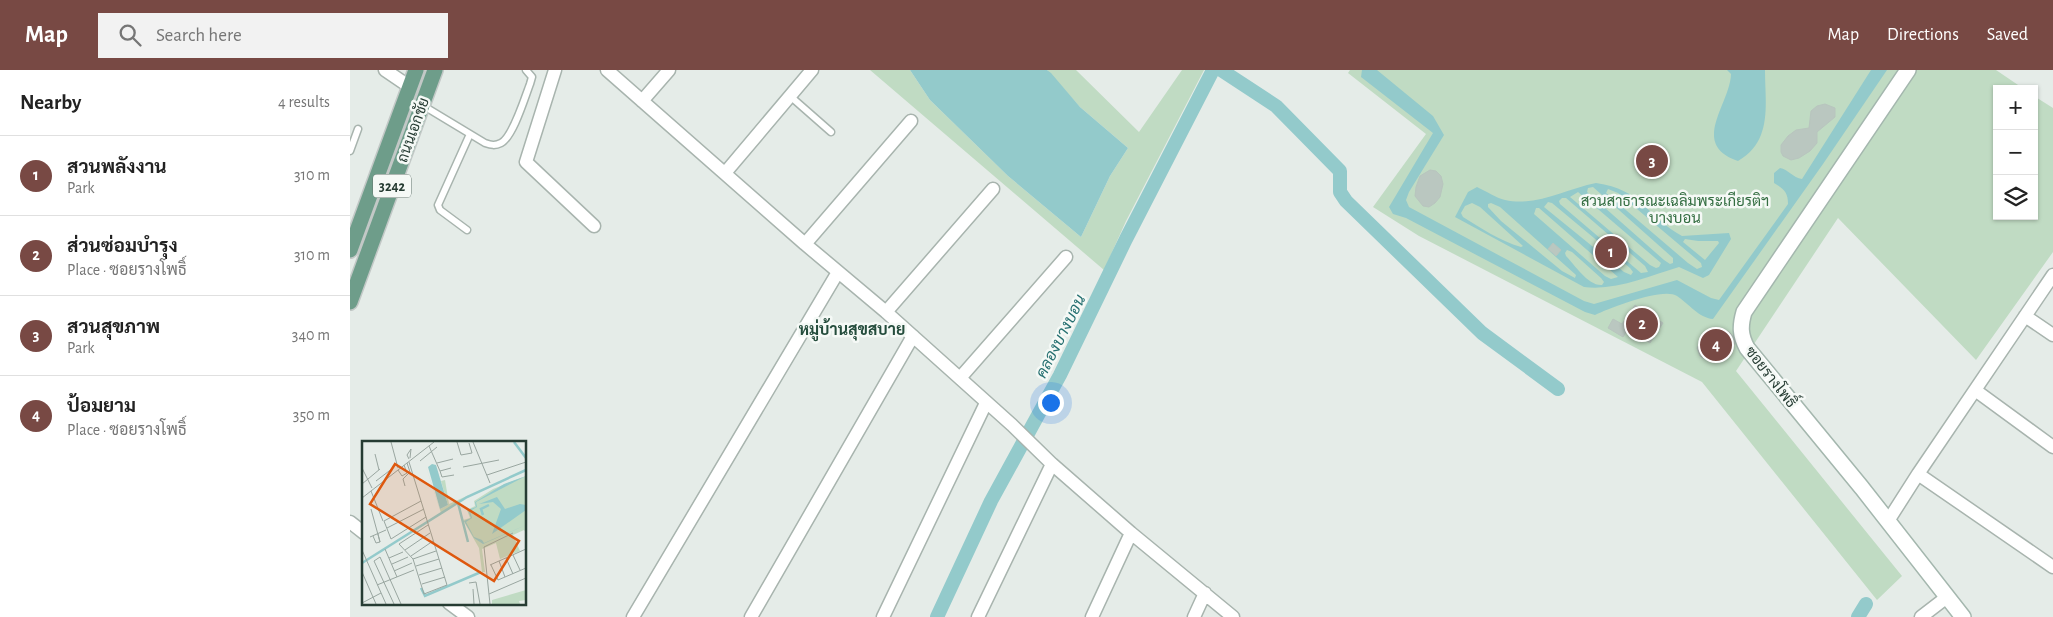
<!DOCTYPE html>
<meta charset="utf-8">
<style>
body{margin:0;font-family:"Alegreya Sans",Sarabun,sans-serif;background:#f2f2f2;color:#222}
.controls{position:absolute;right:15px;top:15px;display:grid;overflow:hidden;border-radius:0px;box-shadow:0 1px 4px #0004}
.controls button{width:45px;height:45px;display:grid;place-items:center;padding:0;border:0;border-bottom:1px solid #e0e0e0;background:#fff;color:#222;font:25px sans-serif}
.you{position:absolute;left:700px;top:332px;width:18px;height:18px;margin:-12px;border:4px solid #fff;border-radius:50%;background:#1a73e8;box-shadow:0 0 0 8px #1a73e833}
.badge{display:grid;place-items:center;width:32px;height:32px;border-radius:50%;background:#784944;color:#fff;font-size:16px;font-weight:700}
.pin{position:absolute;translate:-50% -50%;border:2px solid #fff;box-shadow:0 1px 5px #0006}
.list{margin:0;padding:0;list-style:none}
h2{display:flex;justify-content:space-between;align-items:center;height:65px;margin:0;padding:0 20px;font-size:21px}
h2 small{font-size:16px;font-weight:400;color:#767676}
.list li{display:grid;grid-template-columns:32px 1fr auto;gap:15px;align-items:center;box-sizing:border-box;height:80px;padding:0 20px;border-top:1px solid #e0e0e0}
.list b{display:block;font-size:19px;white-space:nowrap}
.list p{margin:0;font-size:16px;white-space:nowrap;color:#767676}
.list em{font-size:16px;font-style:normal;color:#767676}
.icon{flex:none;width:28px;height:28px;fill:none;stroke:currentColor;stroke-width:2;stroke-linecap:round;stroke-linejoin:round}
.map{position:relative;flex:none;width:1703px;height:547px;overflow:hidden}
header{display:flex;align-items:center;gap:30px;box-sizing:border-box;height:70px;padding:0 25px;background:#784944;color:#fff}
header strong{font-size:24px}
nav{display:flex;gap:28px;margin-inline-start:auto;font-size:18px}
.search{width:350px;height:45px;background:#f2f2f2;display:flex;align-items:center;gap:12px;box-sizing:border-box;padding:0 18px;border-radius:0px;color:#767676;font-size:19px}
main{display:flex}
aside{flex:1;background:#fff}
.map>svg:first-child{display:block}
.green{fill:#c0dbc3}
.water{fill:#93cacb;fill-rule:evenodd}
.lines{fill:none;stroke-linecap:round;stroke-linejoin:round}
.canal{stroke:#93cacb;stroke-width:14}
.building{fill:#bac7c0;stroke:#b8c5be}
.lane-casing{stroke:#a8b4ae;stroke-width:9}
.street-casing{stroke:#a8b4ae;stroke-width:15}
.secondary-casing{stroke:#a4b7ae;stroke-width:18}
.primary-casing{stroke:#c2c8c6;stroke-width:18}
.lane{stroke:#fff;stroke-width:6}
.street{stroke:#fff;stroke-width:12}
.secondary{stroke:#fff;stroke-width:15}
.primary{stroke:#6e9d8a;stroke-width:15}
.labels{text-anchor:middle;stroke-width:5;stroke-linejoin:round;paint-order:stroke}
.shield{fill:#f5f9f6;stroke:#64756e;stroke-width:1}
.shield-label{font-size:14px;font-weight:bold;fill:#263c33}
.street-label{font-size:15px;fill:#263c33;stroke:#f5f9f6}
.park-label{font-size:15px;fill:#346e42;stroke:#f5f9f6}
.neighbourhood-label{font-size:16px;font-weight:bold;fill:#244c3c;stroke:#f5f9f6}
.water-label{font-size:16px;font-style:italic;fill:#267071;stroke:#f5f9f6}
.inset-river{fill:none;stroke:#93cacb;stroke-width:2.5}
.inset-road{fill:none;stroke:#99a6a0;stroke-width:1}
.view{fill:#de580e;fill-opacity:0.15;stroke:#de580e;stroke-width:2.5}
.inset-edge{fill:none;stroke:#263c33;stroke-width:2.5}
</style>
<header>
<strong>Map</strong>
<div class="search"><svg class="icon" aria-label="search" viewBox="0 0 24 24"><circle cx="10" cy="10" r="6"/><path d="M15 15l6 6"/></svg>Search here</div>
<nav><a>Map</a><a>Directions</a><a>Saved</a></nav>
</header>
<main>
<aside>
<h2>Nearby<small>4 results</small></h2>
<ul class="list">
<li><span class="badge">1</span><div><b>สวนพลังงาน</b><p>Park</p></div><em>310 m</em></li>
<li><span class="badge">2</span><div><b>ส่วนซ่อมบำรุง</b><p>Place · ซอยรางโพธิ์</p></div><em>310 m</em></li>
<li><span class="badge">3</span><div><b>สวนสุขภาพ</b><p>Park</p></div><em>340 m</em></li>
<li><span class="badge">4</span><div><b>ป้อมยาม</b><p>Place · ซอยรางโพธิ์</p></div><em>350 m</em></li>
</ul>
</aside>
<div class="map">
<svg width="1703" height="547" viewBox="0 0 1703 547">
<rect width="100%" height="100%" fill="#e5ece8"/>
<path class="green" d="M520,0H560L580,30L658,106L731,167L760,106L778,78L730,37L697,0H726L789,62L832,0H854L776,151L754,200Z
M1000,0H1646L1674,19H1647V146H1684V26L1703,38V182L1626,290L1488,148L1386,301L1552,506L1527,530L1352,312L1069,166L1023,137L1076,64L998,3Z"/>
<path class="water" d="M560,0H697L701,3L730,37L778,78L760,106L731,167L658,106L580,30Z
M1012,0H1027L1083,46L1094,65L1059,122L1056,130L1059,137L1234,231L1244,234L1327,210L1361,228L1369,230L1438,134C1438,122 1434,119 1424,113V103L1430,98C1438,99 1443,108 1452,109L1521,0H1537L1473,94L1363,249C1349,248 1338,233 1327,226C1313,217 1260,238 1245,245L1235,242L1056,148L1043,144L1039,137L1083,63L1011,7Z
M1377,0H1415C1415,34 1423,71 1388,91C1339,74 1380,35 1381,4Z
M1246,113C1292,119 1297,147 1332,166L1379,163L1381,169L1359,205L1353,208L1329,197C1299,206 1266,221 1234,217L1105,147L1118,122L1127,117C1136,121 1146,128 1155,130C1186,137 1216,119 1246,113ZM1243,117L1323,188V193L1320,194L1314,190L1237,122L1238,118ZM1258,119L1268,123L1351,193L1352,197L1347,199L1338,193L1256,123ZM1228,122L1311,193L1309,197L1306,198L1300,195L1220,127ZM1212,128H1216L1295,196L1298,202L1291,203L1210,134L1209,131ZM1198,132L1202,133L1280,198L1283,202L1281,205L1274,202L1194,137ZM1122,133L1130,137L1173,176L1171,177C1150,171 1131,158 1113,147L1111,143L1115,136ZM1141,133L1150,137L1226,205L1225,208L1212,201L1151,151L1138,137V134ZM1186,138H1189L1268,207L1261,209L1255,206L1184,144ZM1335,169L1348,171H1368L1369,173L1355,190L1333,172ZM1217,180L1222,182L1251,208L1254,212L1252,215C1238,216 1225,195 1216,186L1215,183Z"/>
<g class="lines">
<path class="canal" d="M871,0L926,36L990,101V122L996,131L1132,263L1208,319
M587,547L641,431L710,305L776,169L863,0
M1508,547L1516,534"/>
</g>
<path class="building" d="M1475,34L1485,38V47L1467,62V73L1460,81L1449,88L1441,90L1433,86L1431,82V75L1438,66L1446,60L1459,58L1461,41L1467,36Z
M1080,100L1086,101L1091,106L1093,114L1090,127L1085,133L1079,137L1073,136L1065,126L1066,117L1070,106Z
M1266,164L1274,171L1270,176L1262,169Z
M1203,173L1211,180L1206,186L1198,179Z
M1285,235L1313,253L1300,273L1278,259L1273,267L1258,258L1263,249L1272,254Z
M1364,260L1379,262L1384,267L1386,272L1379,281L1370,288L1360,289L1353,288L1350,286L1347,278L1355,266Z"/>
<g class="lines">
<defs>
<path id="lane" d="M440,26L481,62
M72,35L135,73C141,75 145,76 151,73C163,67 175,27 180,14L182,7L176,0
M0,81L8,59
M117,160L90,140L88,135L120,64"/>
<path id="street" d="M35,0L60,17
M205,0L176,92L244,156
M257,0L455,174L536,242L662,355L702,394L781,463L883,547
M292,31L319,0
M375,103L462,0
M455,174L561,51
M536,242L643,119
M1675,246L1703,265
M610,308L716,187
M1625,320L1703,377
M1568,404L1703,497
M1538,451L1568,404L1703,205
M0,452L14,463
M99,533L118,547
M283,547L488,202
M401,547L563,266
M533,547L636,333
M628,547L702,394
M742,547L781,463
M844,547L855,523
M1571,547L1597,527"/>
<path id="secondary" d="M1558,0L1394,242C1390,256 1390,265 1397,278L1512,418L1613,547"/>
<path id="primary" d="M0,180L66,0
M0,232L85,0"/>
</defs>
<use href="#lane" class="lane-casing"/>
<use href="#street" class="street-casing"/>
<use href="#secondary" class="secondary-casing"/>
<use href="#primary" class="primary-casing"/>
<use href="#lane" class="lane"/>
<use href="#street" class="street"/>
<use href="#secondary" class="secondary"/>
<use href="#primary" class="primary"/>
</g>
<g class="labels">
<rect class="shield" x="23" y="104.5" width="38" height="23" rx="4"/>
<g class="shield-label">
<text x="42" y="121">3242</text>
</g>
<g class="street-label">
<text transform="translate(63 60) rotate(-70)" y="5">ถนนเอกชัย</text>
<text transform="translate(1421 307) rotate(52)" y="5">ซอยรางโพธิ์</text>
</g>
<g class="park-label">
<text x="1325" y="136">สวนสาธารณะเฉลิมพระเกียรติฯ<tspan x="1325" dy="17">บางบอน</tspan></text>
</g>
<g class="neighbourhood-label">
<text x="502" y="265">หมู่บ้านสุขสบาย</text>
</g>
<g class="water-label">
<text transform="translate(710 266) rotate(-63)" y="6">คลองบางบอน</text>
</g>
</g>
<g transform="translate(12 371)">
<rect width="164" height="164" fill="#e5ece8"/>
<path d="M63,23L78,68L86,64L79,40L83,39L87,63L107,54L79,72ZM164,35V92L162,89L151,94L158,110L138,118L134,102L120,108L123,131H120L117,107L101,79L108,77L105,69L113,65L112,60L131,48ZM164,149V159L157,160L158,163H130V159Z" fill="#c0dbc3"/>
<path d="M70,23L74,24L86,64L78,68L66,26ZM164,35L114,61L115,66L108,70L110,77L104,81L112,96L120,99L122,102L164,84L121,103L112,97L102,80L109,77L106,69L114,66L113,61L142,43ZM135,56L143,68L158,63L164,64V69L130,93L139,68L131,61L117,63Z" fill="#93cacb"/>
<path class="inset-river" d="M152,1L164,17M96,62L106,101M121,74L119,68L127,64M0,122L105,56L164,29M59,147L63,155L119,131"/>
<path class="inset-road" d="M29,1L36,27M95,1L99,14L110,12L107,2M111,1L128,42M67,5L78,30L89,27M13,13L17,29M47,18L45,14L49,8L48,17M58,20L75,6M47,21L85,144L62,153L51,118L37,103L66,84M75,22L91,18M101,26L137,19M0,27L10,47M36,29L40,35L45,32L42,24M78,30L80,36L92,34M125,34L164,21M14,40L31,27M0,43L18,28M43,45L41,38L48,31L45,22M9,50L21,80M0,57L72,1M59,60L22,80L29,98L64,76M9,68L18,101M25,87L62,68M11,95L14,102L18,101L16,93M8,96L24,89M23,108L35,136M0,109L24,163M43,109L68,92M151,114L158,129M49,115L71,100M27,117L41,111M144,117L151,133M51,118L74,110M137,120L143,136M30,123L46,116M128,124L164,108M129,124L136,139L164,127M54,125L77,118M32,130L50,122M0,131L14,163M57,134L80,127M107,142L114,141L118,163M60,143L83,136M15,144L52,129M111,148L112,163M127,153L164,137M0,162L19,152M32,163L12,120L18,116L39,163M128,163L122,106L151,92"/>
<path class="view" d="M33,23L157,100L132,140L8,63Z"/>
<rect width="164" height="164" class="inset-edge"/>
</g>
</svg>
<div class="controls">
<button>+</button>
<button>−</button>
<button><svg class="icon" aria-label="layers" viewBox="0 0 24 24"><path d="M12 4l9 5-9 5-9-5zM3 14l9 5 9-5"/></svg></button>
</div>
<div class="you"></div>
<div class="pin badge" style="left:1261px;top:182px">1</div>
<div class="pin badge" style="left:1292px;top:254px">2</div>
<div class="pin badge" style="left:1302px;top:91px">3</div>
<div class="pin badge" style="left:1366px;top:275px">4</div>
</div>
</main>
